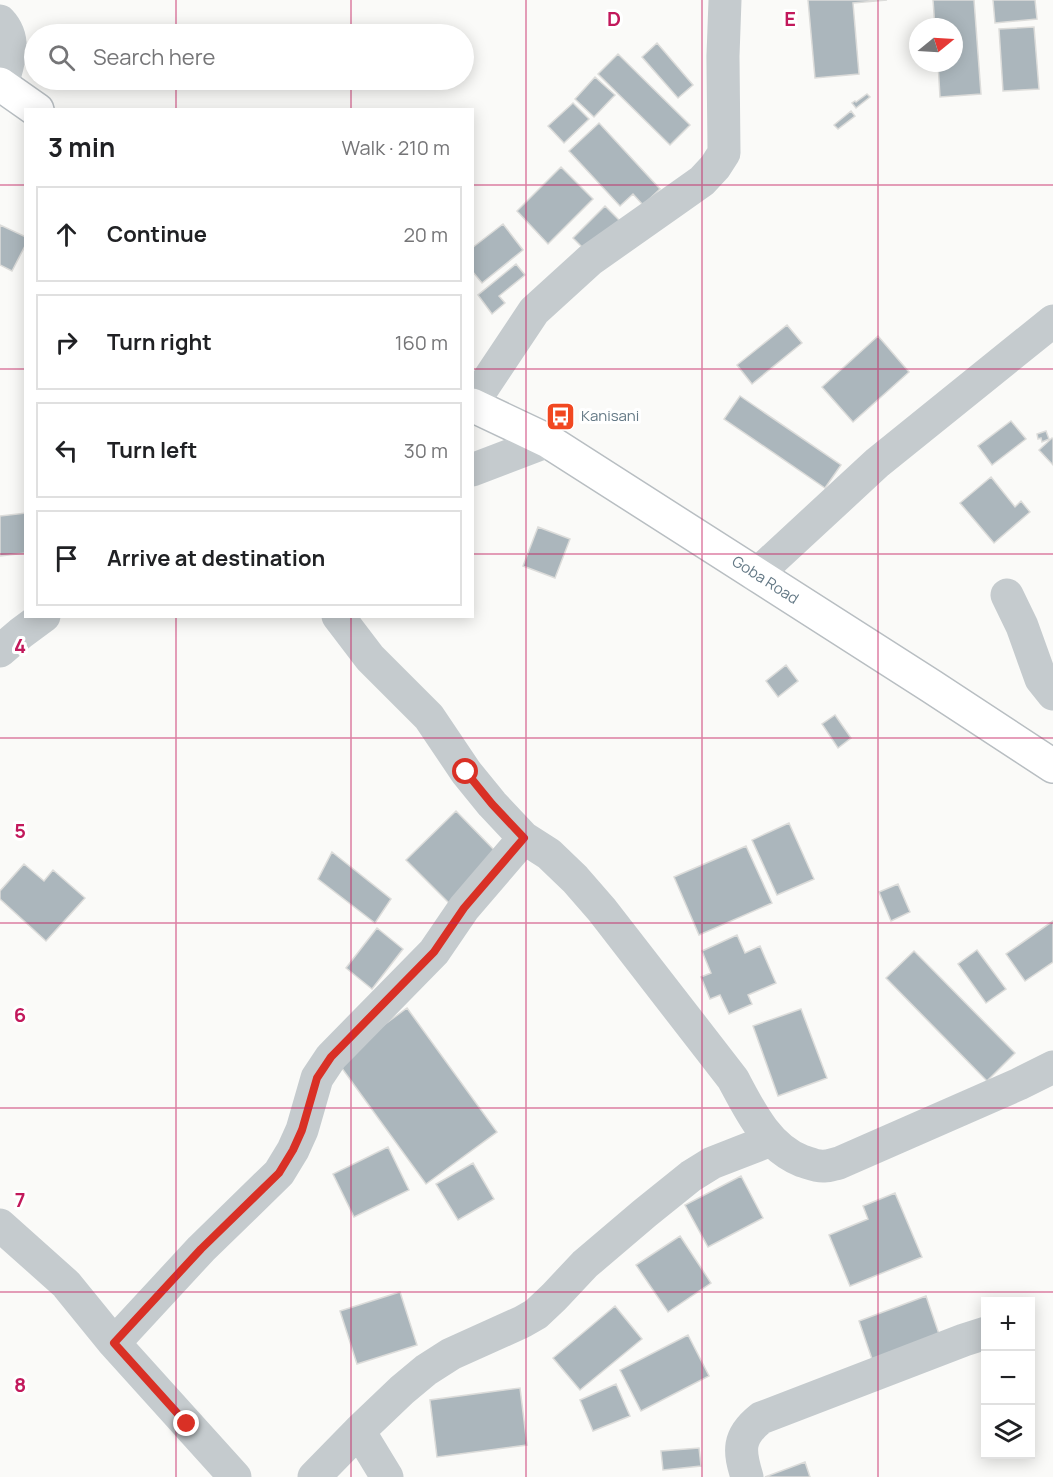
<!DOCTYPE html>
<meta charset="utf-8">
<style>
body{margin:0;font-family:Manrope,sans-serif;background:#f6f6f6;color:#202124}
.controls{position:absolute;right:18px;bottom:18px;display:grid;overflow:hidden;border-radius:0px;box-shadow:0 3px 15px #0003}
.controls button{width:54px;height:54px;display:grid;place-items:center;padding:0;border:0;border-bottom:2px solid #e0e0e0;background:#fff;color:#202124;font:30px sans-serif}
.compass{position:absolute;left:909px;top:18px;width:54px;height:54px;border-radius:50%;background:#fff;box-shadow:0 3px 15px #0003;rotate:72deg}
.stop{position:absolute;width:18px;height:18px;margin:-14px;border:4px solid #d93025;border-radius:50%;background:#fff}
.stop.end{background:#d93025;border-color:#fff;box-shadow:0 2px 6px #0008}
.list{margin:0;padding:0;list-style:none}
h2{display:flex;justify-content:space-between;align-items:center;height:78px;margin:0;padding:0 24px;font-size:26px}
h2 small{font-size:20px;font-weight:400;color:#757577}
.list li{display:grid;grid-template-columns:39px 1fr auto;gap:18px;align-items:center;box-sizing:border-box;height:96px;margin:0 12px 12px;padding:0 12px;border:2px solid #e0e0e0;border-radius:0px}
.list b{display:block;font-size:22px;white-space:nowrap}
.list em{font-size:20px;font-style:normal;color:#757577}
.icon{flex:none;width:33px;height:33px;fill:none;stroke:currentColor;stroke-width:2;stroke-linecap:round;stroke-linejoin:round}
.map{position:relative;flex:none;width:1053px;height:1477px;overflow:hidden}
.search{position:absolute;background:#fff;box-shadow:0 3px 15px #0003;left:24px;top:24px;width:450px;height:66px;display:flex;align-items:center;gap:15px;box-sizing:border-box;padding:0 21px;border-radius:33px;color:#757577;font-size:22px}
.panel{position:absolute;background:#fff;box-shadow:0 3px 15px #0003;left:24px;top:108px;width:450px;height:510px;border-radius:0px}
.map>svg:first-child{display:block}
.building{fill:#abb6bc;stroke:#dcdcda;stroke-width:1.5}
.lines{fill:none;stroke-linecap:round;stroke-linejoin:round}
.major-casing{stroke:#b8bec2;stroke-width:36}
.minor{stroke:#c5cbce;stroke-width:33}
.major{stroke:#fff;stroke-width:33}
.route{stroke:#d93025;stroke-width:8}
.grid{fill:none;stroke:#c2185b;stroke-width:1.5;stroke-opacity:0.55}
.labels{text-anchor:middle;stroke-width:6;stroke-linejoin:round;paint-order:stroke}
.poi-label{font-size:15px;fill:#637885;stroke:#fff;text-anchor:start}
.street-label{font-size:15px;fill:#637885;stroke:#fff}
.grid-label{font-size:20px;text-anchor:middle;font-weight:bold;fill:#c2185b;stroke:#fff;stroke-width:6;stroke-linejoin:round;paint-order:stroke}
</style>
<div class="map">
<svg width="1053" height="1477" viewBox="0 0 1053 1477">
<rect width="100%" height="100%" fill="#fafaf8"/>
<path class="building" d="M808,0H887L853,3L859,74L815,78Z
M933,0H974L981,94L940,97L938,63H954V27H935Z
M993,0H1035L1037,19L995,23Z
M1034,27L1039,89L1003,91L999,29Z
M657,43L693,85L678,98L642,57Z
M618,54L690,125L670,145L598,74Z
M595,77L615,95L594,117L575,99Z
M867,94L870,97L856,108L852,103L855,101L856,102Z
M573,103L589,119L564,143L548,126Z
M851,111L855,116L838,129L834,125Z
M599,123L660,189L643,205L633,194L620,206L569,151Z
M561,167L593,199L548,244L517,211Z
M605,206L623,224L591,256L573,238Z
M503,224L523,250L482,283L472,271V248Z
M0,225L26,237V244L12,271L0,265Z
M516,264L525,275L499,296L505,303L492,314L478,295Z
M787,325L802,343L752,384L737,365Z
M878,336L909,372L853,422L822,387Z
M740,396L841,465L825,488L724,419Z
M1011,421L1026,439L992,465L978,446Z
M1046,431L1049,439L1042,442L1041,438L1038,439L1037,434Z
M1052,438L1053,439V465L1039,450Z
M991,477L1015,507L1021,501L1030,512L994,543L960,503Z
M26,513V553L0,556V516Z
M538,527L570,539L555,578L523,566Z
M786,665L798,681L778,697L766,681Z
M835,715L851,738L838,748L822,724Z
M456,811L500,856L451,905L406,860Z
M789,823L814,879L777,895L752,840Z
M746,846L772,903L699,935L674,877Z
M332,852L391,899L375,923L318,879Z
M24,864L44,881L53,870L85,898L46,941L0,899V891Z
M898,884L910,912L891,921L879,892Z
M1053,921V962L1025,981L1006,954Z
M377,928L403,949L372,989L346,968Z
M737,935L745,953L760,946L776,983L748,995L752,1004L729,1014L720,995L710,999L701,977L711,973L702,951Z
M977,950L1006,989L986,1003L958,964Z
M914,951L1015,1053L987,1081L886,978Z
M407,1008L497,1132L426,1184L336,1060Z
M801,1009L827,1078L778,1096L753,1026Z
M388,1147L409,1190L354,1217L333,1174Z
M473,1163L494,1199L458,1220L436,1184Z
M741,1176L763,1218L708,1247L685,1205Z
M895,1193L922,1257L850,1286L829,1235L868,1219L863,1206Z
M680,1236L711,1283L668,1312L636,1265Z
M400,1292L417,1345L357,1364L340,1311Z
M926,1296L940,1337L873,1362L859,1321Z
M615,1306L642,1339L580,1390L553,1358Z
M688,1335L709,1376L641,1411L620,1370Z
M616,1384L630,1416L593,1431L580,1400Z
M520,1388L527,1445L437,1457L430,1400Z
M699,1448L701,1466L663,1470L661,1451Z
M805,1462L810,1477H765Z"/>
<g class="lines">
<defs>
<g id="major">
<path d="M0,84L37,110"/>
<path id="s1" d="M472,405L548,441L931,686L1053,766"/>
</g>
</defs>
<use href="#major" class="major-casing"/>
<path class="minor" d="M0,21C18,40 8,63 2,85
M472,404L534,311L590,260L678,198L702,181L715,167L724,153L723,56L725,0
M472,470L548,441
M756,575L877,463L1053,321
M1007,595L1022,626L1041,679L1053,694
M338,616L370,658L429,717L466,772L492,804L524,838L549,854L575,879L602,910L733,1079C750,1111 767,1147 802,1161C809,1163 817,1167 825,1166C829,1166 834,1164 839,1163L1019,1084L1053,1067
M0,651L21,633L44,616
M0,1225L66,1284L114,1343L235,1477
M114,1343L201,1249L279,1173L293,1150L302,1130L317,1078L331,1057L434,952L464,908L524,838
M359,1431L387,1477
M314,1477L359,1431L402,1390L426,1370L451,1354L522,1322L536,1314L554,1297L585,1264L645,1213L691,1176L712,1163L771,1140
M747,1477C739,1451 737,1437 761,1418L964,1340L986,1333"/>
<use href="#major" class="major"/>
</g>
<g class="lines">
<path class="route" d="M187,1424L114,1343L201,1249L279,1173L293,1150L302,1130L317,1078L331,1057L434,952L464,908L524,838L492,804L466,772"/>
</g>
<path class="grid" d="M176,0V34M351,0V34M526,0V1477M702,0V1477M878,0V1477M176,80V110M351,80V110M0,185H26M472,185H1053M0,369H26M472,369H1053M0,554H26M472,554H1053M176,616V1477M351,616V1477M0,738H1053M0,923H1053M0,1108H1053M0,1292H1053"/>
<defs>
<symbol id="bus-square" viewBox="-11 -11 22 22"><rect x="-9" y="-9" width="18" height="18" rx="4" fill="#f14821" stroke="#fff"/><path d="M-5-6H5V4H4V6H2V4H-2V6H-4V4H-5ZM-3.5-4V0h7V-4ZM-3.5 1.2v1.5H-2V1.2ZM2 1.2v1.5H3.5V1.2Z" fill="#fff"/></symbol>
</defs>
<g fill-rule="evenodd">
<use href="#bus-square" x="544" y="400" width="33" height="33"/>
</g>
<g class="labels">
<g class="poi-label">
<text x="581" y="421">Kanisani</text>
</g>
<g class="street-label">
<text dy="5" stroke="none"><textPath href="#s1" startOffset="342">Goba Road</textPath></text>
</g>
</g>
<g class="grid-label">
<text x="614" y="26">D</text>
<text x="790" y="26">E</text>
<text x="20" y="653">4</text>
<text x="20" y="838">5</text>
<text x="20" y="1022">6</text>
<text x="20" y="1207">7</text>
<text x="20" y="1392">8</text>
</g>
</svg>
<div class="controls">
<button>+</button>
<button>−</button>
<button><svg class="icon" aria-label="layers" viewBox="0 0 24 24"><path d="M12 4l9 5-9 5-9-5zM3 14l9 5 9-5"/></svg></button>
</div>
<svg class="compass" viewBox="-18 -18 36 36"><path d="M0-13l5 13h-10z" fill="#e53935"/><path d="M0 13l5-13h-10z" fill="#757577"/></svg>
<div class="stop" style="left:466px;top:772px"></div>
<div class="stop end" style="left:187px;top:1424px"></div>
<div class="search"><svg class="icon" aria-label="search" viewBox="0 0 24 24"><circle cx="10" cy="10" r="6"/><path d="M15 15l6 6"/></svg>Search here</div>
<section class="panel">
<h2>3 min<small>Walk · 210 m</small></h2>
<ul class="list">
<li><svg class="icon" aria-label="ahead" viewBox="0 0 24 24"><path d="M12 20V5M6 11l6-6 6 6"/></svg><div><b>Continue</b></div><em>20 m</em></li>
<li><svg class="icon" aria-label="right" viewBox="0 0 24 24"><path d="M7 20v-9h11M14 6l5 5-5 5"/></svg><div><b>Turn right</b></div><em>160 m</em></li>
<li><svg class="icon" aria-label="left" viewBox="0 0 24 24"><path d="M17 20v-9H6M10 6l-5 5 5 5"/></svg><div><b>Turn left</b></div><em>30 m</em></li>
<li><svg class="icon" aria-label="arrive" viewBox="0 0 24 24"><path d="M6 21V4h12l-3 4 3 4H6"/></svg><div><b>Arrive at destination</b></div></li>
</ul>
</section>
</div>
